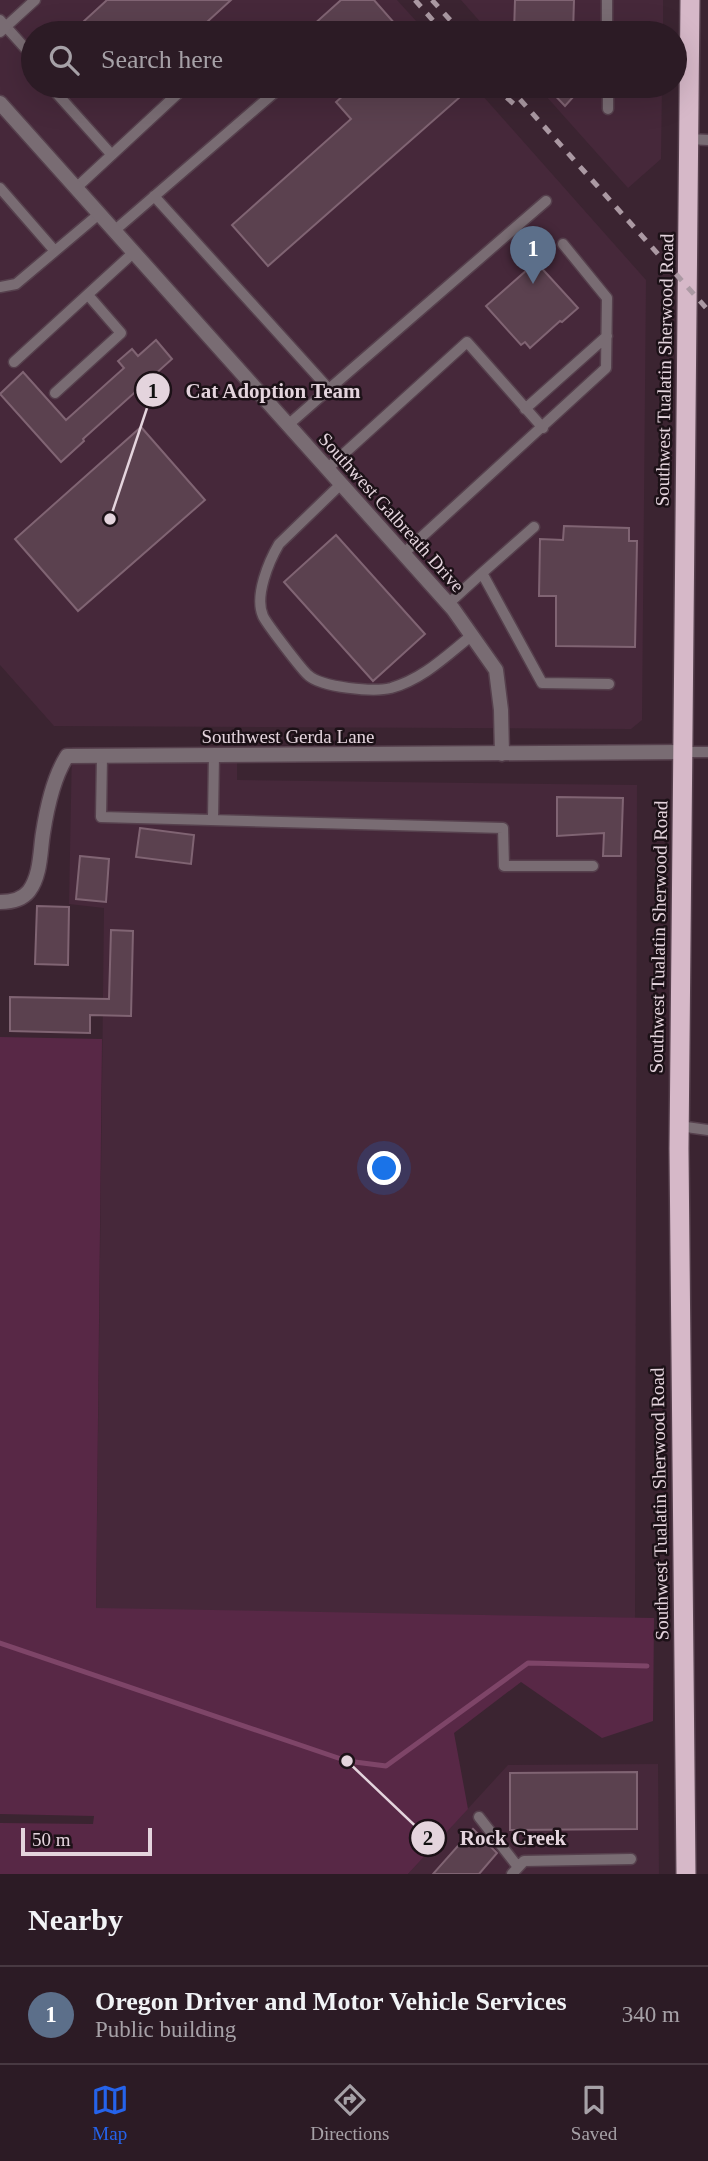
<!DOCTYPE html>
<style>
body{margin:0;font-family:Georgia,serif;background:#34242d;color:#f1f3f6}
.scale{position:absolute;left:21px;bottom:18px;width:131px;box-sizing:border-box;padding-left:7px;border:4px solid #e4d4dd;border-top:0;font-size:19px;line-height:24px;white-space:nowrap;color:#e4d4dd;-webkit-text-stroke:5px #1c1117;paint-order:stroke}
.you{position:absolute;left:385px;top:1169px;width:24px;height:24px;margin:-18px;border:5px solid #fff;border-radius:50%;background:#1a73e8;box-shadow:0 0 0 10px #1a73e833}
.badge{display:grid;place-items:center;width:46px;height:46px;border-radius:50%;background:#2563eb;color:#fff;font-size:23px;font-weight:700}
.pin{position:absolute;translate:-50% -58px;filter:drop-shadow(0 2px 4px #0008)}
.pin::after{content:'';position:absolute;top:37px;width:24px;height:21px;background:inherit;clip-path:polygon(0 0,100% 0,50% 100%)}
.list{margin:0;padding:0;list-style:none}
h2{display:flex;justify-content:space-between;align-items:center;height:91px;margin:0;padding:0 28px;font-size:30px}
h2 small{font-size:23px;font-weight:400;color:#a6a1a7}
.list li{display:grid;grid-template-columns:46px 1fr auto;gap:21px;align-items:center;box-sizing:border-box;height:98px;padding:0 28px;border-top:2px solid #483942}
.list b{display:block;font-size:26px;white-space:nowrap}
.list p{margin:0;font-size:23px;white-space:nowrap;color:#a6a1a7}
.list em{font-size:23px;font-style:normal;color:#a6a1a7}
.icon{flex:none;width:38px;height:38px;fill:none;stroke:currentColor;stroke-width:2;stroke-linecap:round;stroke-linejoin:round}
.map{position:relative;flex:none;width:708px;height:1874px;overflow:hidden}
.search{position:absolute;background:#2c1b25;box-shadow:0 7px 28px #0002;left:21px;right:21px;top:21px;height:77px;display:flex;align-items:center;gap:18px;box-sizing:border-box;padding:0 24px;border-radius:38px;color:#a6a1a7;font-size:26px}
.sheet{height:189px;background:#2c1b25}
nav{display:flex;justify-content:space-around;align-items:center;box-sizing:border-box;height:98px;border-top:2px solid #483942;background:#2c1b25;font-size:19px;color:#a6a1a7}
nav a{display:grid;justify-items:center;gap:4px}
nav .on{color:#2563eb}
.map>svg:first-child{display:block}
.built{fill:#46283a}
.green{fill:#582846}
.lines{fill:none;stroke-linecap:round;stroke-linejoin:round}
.stream{stroke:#7e4568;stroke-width:5}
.building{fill:#5b414f;stroke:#806473;stroke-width:2}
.service-casing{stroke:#56404d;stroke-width:13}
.minor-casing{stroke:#56404d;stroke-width:17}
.trunk-casing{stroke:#56404d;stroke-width:22}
.service{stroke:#796c73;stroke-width:10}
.minor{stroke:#796c73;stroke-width:14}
.trunk{stroke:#d6b8c8;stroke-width:19}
.rail{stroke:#ab99a3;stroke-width:5;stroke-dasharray:9 9;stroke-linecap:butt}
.labels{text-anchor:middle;stroke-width:5;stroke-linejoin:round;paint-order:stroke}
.street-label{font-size:19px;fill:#e4d4dd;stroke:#1c1117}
.leader{fill:none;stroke:#e4d4dd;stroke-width:2.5}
.callout-dot{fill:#e4d4dd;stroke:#1c1117;stroke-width:2.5}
.mark-label{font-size:21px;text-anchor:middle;font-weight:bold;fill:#111}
.callout-label{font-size:21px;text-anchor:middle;font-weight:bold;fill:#e4d4dd;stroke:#1c1117;stroke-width:5;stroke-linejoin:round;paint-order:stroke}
</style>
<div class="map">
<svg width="708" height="1874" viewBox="0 0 708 1874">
<rect width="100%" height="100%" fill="#3b2431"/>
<path class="built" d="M0,0H397L427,33H33V86H474L646,280L642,720L631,729L54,726L0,665Z
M461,0H663V33H490Z
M537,86H662L661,159L628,188Z
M72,747L237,749V780L637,785L635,1618L96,1609L104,908L69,904Z
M658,1764L659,1874H408L508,1765Z"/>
<path class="green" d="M0,1037L102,1039L96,1608L654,1618L653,1721L602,1738L521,1682L454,1733L468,1809L408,1874H0V1823L93,1824L94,1816L0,1814Z"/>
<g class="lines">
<path class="stream" d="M0,1643L347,1761L386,1766L528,1663L647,1666"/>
</g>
<path class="building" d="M107,0H231L195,33H71Z
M341,0H374L403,33H318L312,26Z
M515,0H574L573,33H514Z
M354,86H449L460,97L268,266L232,225L351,119L336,102Z
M546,86H583L565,106Z
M536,262L578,308L562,322L560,321L530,348L525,342L521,345L486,306Z
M156,340L172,359L83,439L84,441L61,462L0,394L23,372L66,420L124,368L118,361L132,349L138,356Z
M141,427L205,500L78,611L15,539Z
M564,526L629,528V541H637L635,647L556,646V596H539L540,539L563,540Z
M336,535L425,634L373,681L284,582Z
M557,797L623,798L621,856H603L604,833L557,836Z
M140,828L194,835L191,864L136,857Z
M80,856L109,859L106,902L76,899Z
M37,906L69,907L68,965L35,964Z
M111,930L133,931L131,1016L90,1015V1033L10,1031V997L109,999Z
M637,1772V1829L510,1830V1773Z
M473,1829L497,1853L479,1874H433Z"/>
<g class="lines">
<defs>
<path id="service" d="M607,0V33
M0,20L25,48
M0,32L35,0
M50,86L111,154
M608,86V109
M689,139L708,140
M0,188L54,250
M76,188L186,86
M154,196L329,389L546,201
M114,231L282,86
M0,287L16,284L99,214
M14,362L133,253
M55,393L121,333L88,295
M525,409L607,336
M288,425L329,389
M327,469L467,342L543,428
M341,484L279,544C269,561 254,596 263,616C266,623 302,670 308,675C322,688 374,692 391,688C423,679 446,656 471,636
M403,554L606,368L607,298L563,244
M482,573L534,527
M448,604L482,573L542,683L609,684
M683,752H708
M102,756L101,817L503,828L504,866H593
M213,819L214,755
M679,1126L708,1130
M479,1817L518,1867
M512,1874L524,1861L631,1859"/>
<path id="minor" d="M0,103L453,609L496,670L501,710L502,754
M0,902C11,902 22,900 29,891C41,875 40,851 43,833C47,807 53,778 67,756L683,752"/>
<path id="trunk" d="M686,1874L679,1149L690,0"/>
</defs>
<use href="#service" class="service-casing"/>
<use href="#minor" class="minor-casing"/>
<use href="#trunk" class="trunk-casing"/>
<use href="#service" class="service"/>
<use href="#minor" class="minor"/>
<use href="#trunk" class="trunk"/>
<path class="rail" d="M415,0L444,33
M432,0L462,33
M493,86L514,104
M508,86L708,310"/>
</g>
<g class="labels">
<g class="street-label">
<text transform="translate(664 370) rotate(-89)" y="7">Southwest Tualatin Sherwood Road</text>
<text transform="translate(392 512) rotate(48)" y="7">Southwest Galbreath Drive</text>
<text x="288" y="743">Southwest Gerda Lane</text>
<text transform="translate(658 937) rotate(-89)" y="7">Southwest Tualatin Sherwood Road</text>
<text transform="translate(659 1504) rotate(-91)" y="7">Southwest Tualatin Sherwood Road</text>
</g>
</g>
<path class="leader" d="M110 519L153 390M347 1761L428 1838"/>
<g class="callout-dot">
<circle cx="110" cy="519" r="7"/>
<circle cx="347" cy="1761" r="7"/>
<circle cx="153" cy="390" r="18"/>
<circle cx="428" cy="1838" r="18"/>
</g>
<g class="mark-label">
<text x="153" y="398">1</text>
<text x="428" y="1845">2</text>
</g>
<g class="callout-label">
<text x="273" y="398">Cat Adoption Team</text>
<text x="513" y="1845">Rock Creek</text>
</g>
</svg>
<div class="scale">50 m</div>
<div class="you"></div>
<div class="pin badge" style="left:533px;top:284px;background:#5c6f8a">1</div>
<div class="search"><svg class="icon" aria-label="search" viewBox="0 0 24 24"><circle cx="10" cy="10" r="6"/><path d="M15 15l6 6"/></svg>Search here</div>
</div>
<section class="sheet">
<h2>Nearby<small></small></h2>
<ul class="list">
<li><span class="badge" style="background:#5c6f8a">1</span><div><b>Oregon Driver and Motor Vehicle Services</b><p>Public building</p></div><em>340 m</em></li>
</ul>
</section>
<nav>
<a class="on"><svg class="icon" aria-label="map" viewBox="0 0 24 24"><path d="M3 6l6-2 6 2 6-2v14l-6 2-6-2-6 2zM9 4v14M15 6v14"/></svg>Map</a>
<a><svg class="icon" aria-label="directions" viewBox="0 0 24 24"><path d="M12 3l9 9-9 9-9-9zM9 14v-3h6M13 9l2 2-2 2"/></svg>Directions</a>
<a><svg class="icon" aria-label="saved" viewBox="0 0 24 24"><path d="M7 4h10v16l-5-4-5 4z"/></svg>Saved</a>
</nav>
